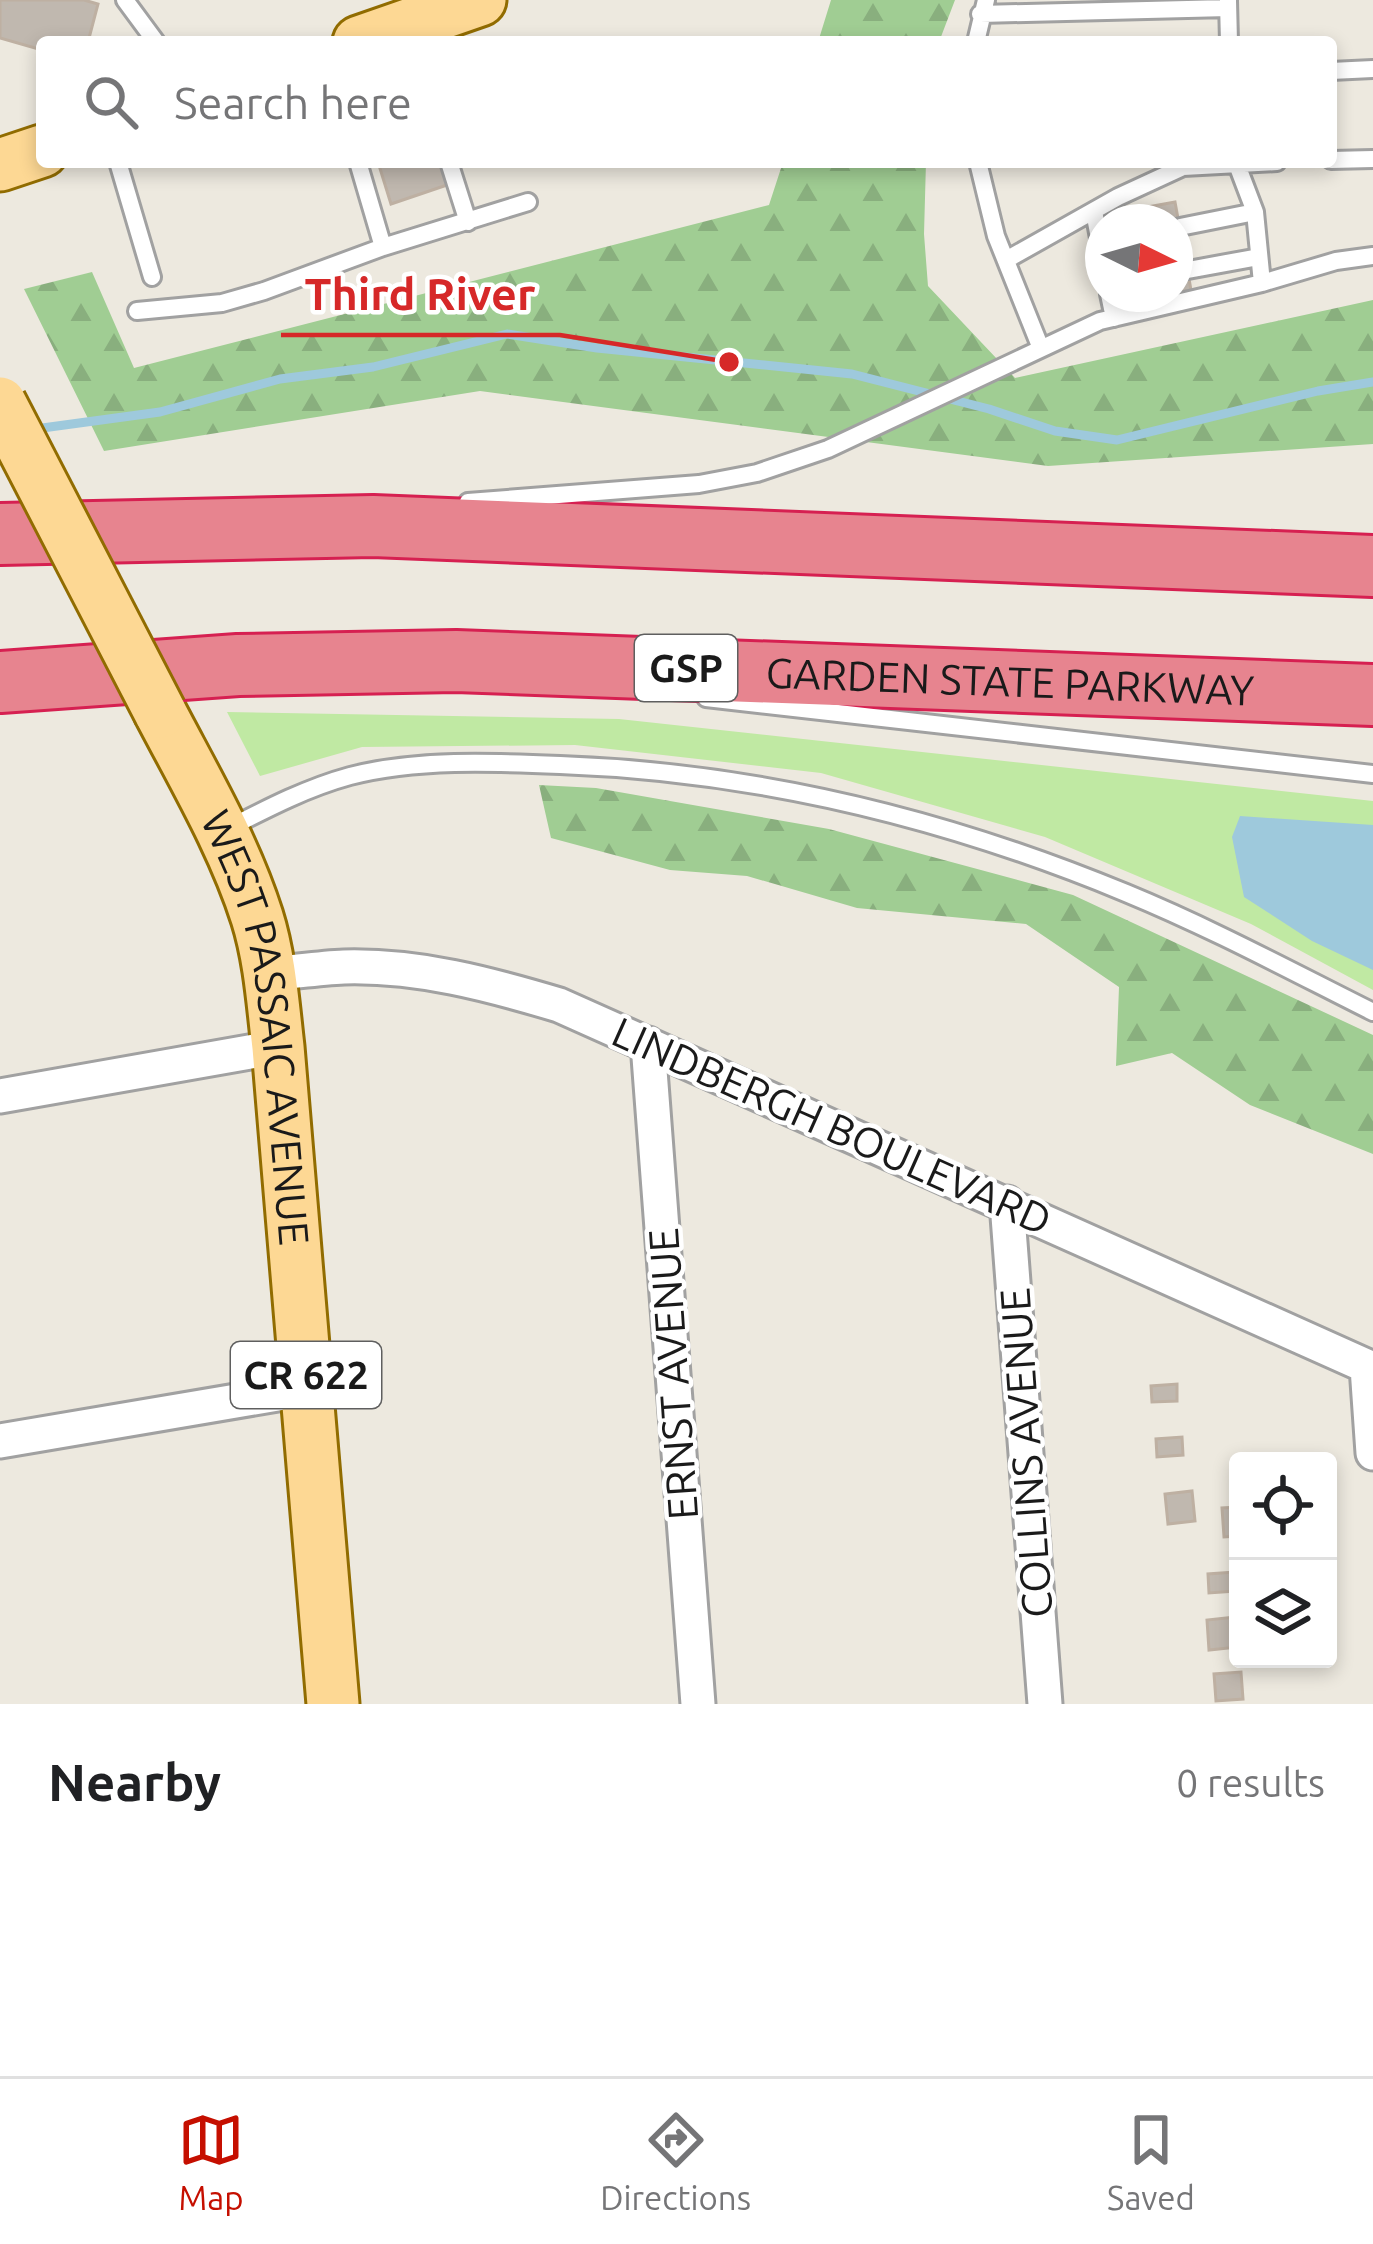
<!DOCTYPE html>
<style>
body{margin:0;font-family:Ubuntu,sans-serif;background:#f6f6f6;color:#202124}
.controls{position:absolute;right:36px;bottom:36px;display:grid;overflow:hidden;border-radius:12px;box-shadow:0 6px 18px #0003}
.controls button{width:108px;height:108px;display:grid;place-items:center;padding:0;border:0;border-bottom:3px solid #e0e0e0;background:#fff;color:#202124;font:60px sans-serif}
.compass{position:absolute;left:1085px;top:204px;width:108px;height:108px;border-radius:50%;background:#fff;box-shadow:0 6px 18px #0003;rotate:95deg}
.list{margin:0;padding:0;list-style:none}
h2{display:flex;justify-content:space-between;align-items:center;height:156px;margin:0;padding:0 48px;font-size:51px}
h2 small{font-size:39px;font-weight:400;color:#757577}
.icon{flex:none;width:66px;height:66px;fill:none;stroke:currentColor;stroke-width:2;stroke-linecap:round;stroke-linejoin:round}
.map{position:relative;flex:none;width:1373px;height:1704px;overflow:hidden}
.search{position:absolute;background:#fff;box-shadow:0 6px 18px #0003;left:36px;right:36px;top:36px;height:132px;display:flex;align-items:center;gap:30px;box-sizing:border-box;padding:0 42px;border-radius:12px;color:#757577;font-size:45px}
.sheet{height:372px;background:#fff}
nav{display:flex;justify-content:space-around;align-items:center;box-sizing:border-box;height:168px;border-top:3px solid #e0e0e0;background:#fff;font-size:33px;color:#757577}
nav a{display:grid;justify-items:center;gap:6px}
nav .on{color:#c50f00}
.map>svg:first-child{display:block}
.grass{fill:#c0e9a3}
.forest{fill:url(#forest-firs)}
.water{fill:#9ec9dc}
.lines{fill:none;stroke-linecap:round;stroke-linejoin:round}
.stream{stroke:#9ec9dc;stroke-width:9}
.building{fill:#c0b8af;stroke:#beb0a2;stroke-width:3}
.lane-casing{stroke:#a1a1a1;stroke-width:22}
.street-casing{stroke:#a1a1a1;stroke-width:39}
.primary-casing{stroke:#916c00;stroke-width:57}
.highway-casing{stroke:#d62051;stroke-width:66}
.lane{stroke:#fff;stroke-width:16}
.street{stroke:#fff;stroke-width:33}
.primary{stroke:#fdd894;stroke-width:51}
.highway{stroke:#e7848f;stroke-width:60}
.primary-bridge-casing{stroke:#916c00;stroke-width:57;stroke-linecap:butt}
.primary-bridge{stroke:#fdd894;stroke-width:51}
.labels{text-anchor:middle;stroke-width:9;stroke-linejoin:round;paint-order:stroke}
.shield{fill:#fff;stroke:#5f5f5f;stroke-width:3}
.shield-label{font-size:39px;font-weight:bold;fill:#1a1a1a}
.street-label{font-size:42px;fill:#1a1a1a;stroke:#fff}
.leader{fill:none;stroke:#d62828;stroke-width:4.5}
.callout-dot{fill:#d62828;stroke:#fff;stroke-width:4.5}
.callout-label{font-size:45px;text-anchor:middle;font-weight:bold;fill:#d62828;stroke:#fff;stroke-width:9;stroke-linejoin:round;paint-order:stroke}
</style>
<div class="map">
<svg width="1373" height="1704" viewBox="0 0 1373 1704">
<defs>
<pattern id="forest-firs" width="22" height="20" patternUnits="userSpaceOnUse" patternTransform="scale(3)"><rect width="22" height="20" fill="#a0cd93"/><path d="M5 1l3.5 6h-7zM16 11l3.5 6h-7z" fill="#89af7e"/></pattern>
</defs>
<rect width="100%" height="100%" fill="#ede9df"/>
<path class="grass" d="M227,712L619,719L1373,801V990L1251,924L1045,837L821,773L575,745L362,747L260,776Z"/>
<path class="forest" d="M831,0H955L939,42H818Z
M783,162H926L924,234L928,286L1015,378L1373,300V444L1048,466L480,391L104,451L24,289L92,272L134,368L769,205Z
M539,785L596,788L829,829L1073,895L1373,1035V1154L1250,1105L1172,1053L1116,1066L1119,987L1026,924L857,908L747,876L670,870L551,838Z"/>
<path class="water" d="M1240,816L1373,825V970L1312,941L1244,897L1232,837Z"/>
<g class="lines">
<path class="stream" d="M35,429L160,412L280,379L373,367L507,334L597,348L852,374L989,409L1055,431L1117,440L1318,391L1373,382"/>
</g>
<path class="building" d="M0,0H84L98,4L88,42H42V50L0,38Z
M378,162H439L447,185L391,204Z
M1175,202L1191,290L1175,293V222H1122L1120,212Z
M1177,1384V1401L1152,1402L1151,1386Z
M1182,1437L1183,1455L1157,1457L1156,1439Z
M1192,1491L1195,1521L1168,1524L1165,1494Z
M1238,1507V1536L1224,1537L1222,1508Z
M1234,1572L1235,1591L1209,1593L1208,1574Z
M1236,1617L1238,1647L1209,1650L1207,1620Z
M1241,1672L1243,1699L1216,1701L1214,1674Z"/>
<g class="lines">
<defs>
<path id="lane" d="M125,0L156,42
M1228,1L1229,42
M980,14L1228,8
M976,42L986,0
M1331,71L1373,69
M1331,160L1373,159
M118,162L152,277
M358,162L383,247
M449,162L468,222
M978,162L996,236L1040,346
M1236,162L1255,212L1262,283
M1094,211L1103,260
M1180,227L1255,212
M1006,260L1118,197L1183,167L1277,162
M1188,270L1259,257
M1109,294L1114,318
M137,311L222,303L264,291L383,247L528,202
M468,502L699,484L757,473L828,449L1100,321L1262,283L1336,261L1373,256
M706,698L1373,774
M225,830C266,809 306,788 350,776C416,759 492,762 560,765C756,772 945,818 1126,893C1211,928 1291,971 1373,1012"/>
<path id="street" d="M269,974C294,972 319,968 344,967C418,965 489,984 559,1005L1373,1369
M648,1044L698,1704
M0,1096L278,1047
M1007,1203L1045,1704
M1367,1367L1373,1453
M0,1441L307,1389"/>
<g id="primary">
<path d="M359,42L480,0"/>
<path d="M0,165L42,151"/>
<path id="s1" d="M160,712C195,779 234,845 257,917C270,958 273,1004 278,1047L333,1704"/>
</g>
<g id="highway">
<path d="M0,534L373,526L1373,566"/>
<path id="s2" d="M0,682L238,665L456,661L1373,695"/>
</g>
</defs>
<use href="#lane" class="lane-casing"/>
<use href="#street" class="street-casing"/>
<use href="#primary" class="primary-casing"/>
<use href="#highway" class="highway-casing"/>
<use href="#lane" class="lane"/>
<use href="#street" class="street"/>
<use href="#primary" class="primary"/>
<use href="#highway" class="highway"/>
<defs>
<path id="primary-bridge" d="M0,403L160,712"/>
</defs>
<use href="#primary-bridge" class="primary-bridge-casing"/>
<use href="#primary-bridge" class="primary-bridge"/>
</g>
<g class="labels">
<g class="shield">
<rect x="635" y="635" width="102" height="66" rx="9"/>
<rect x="231" y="1342" width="150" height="66" rx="9"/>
</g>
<g class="shield-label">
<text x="686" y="682">GSP</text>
<text x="306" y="1389">CR 622</text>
</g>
<g class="street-label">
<text dy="15" stroke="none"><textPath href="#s2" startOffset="1011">GARDEN STATE PARKWAY</textPath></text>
<text dy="15" stroke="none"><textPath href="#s1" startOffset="336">WEST PASSAIC AVENUE</textPath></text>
<text transform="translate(832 1126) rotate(24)" y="15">LINDBERGH BOULEVARD</text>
<text transform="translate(673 1374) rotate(-94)" y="15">ERNST AVENUE</text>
<text transform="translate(1026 1453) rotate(-94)" y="15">COLLINS AVENUE</text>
</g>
</g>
<path class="leader" d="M729 362L560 335H281"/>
<circle class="callout-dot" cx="729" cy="362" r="12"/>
<g class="callout-label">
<text x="420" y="310">Third River</text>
</g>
</svg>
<div class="controls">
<button><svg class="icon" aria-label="locate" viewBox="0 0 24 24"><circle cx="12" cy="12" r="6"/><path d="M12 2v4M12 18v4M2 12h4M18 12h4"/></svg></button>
<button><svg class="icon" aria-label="layers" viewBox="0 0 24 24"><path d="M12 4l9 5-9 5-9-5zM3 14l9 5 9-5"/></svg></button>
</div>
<svg class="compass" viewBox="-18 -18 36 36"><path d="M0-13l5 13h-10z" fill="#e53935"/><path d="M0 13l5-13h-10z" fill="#757577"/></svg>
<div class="search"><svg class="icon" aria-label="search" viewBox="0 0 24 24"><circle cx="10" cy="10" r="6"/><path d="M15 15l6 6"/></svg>Search here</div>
</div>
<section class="sheet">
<h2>Nearby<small>0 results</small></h2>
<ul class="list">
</ul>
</section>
<nav>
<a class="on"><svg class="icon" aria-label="map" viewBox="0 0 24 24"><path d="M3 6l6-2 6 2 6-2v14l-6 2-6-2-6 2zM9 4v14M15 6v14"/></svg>Map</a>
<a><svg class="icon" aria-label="directions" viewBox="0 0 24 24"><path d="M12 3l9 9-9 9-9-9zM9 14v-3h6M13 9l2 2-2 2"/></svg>Directions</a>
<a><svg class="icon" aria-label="saved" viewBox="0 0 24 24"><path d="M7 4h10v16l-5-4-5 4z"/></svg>Saved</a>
</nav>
